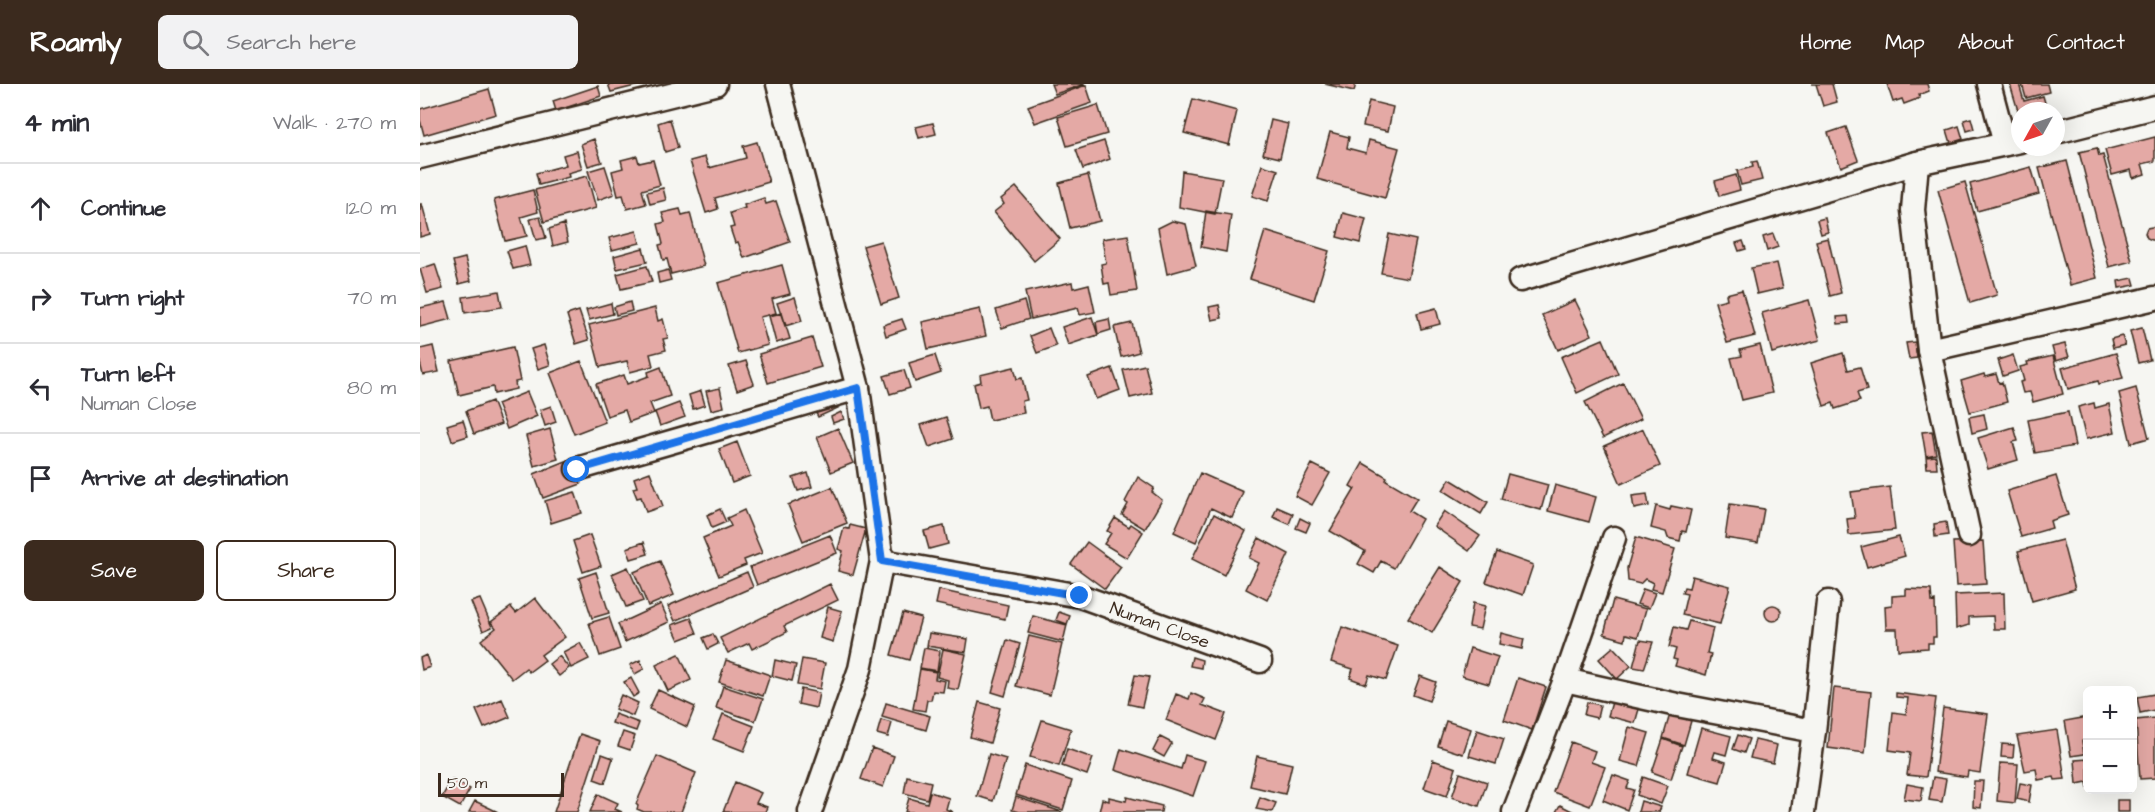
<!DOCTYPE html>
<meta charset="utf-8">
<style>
body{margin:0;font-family:"Architects Daughter",sans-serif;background:#f2f2f3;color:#2b2b33}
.controls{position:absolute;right:18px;bottom:18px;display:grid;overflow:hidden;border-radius:9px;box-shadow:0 6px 24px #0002}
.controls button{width:54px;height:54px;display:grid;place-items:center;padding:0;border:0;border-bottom:2px solid #e1e1e2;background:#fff;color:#2b2b33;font:30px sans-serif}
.compass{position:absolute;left:1591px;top:18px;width:54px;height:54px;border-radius:50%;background:#fff;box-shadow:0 6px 24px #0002;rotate:230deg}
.scale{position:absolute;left:18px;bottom:15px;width:126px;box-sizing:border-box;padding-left:6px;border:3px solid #3b2a1e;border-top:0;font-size:16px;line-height:21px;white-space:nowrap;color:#3b2a1e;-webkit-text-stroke:4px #f6f6f2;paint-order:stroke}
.stop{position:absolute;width:18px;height:18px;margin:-14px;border:4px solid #1a73e8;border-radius:50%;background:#fff}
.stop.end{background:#1a73e8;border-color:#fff;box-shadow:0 2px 6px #0008}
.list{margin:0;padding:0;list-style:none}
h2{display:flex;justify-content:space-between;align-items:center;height:78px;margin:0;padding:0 24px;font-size:26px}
h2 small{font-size:20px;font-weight:400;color:#7c7c81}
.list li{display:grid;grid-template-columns:39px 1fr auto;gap:18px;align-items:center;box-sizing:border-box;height:90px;padding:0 24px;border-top:2px solid #e1e1e2}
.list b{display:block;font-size:22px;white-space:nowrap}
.list p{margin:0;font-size:20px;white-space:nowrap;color:#7c7c81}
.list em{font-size:20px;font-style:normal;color:#7c7c81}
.actions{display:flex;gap:12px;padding:18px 24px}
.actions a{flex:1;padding:14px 0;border:2px solid #3b2a1e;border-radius:9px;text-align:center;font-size:21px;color:#3b2a1e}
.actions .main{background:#3b2a1e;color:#fff}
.icon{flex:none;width:33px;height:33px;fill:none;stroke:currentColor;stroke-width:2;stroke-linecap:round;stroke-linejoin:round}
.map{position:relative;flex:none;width:1735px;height:728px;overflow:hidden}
header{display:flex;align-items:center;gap:36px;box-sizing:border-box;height:84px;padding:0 30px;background:#3b2a1e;color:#fff}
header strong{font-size:28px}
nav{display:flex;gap:33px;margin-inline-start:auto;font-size:21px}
.search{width:420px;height:54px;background:#f2f2f3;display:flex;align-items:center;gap:15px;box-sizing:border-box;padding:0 21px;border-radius:9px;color:#7c7c81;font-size:22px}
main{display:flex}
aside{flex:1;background:#fff}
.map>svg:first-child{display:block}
.building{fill:#e4a9a5;stroke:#3b2a1e;stroke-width:1.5}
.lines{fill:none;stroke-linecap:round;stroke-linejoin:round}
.minor-casing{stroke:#3b2a1e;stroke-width:27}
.minor{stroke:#f6f6f2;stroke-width:22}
.route{stroke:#1a73e8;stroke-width:8}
.labels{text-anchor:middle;stroke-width:6;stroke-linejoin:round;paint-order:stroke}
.street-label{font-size:18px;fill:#3b2a1e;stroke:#f6f6f2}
</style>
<header>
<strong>Roamly</strong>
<div class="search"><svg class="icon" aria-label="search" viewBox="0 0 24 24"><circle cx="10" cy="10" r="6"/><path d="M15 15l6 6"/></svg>Search here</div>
<nav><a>Home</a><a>Map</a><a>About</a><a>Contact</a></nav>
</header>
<main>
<aside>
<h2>4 min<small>Walk · 270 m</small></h2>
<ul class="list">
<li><svg class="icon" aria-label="ahead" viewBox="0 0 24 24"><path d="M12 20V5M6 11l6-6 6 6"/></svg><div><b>Continue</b></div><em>120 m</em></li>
<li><svg class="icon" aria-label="right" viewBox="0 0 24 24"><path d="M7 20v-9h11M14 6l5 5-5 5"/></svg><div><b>Turn right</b></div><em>70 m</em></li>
<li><svg class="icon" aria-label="left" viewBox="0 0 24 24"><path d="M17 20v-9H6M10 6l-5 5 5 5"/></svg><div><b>Turn left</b><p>Numan Close</p></div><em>80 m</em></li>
<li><svg class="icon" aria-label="arrive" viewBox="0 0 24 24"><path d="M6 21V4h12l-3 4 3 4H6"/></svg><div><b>Arrive at destination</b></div></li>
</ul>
<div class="actions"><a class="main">Save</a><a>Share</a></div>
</aside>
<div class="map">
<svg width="1735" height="728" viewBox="0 0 1735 728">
<rect width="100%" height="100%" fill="#f6f6f2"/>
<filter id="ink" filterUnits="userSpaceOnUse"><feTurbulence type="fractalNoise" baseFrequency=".0167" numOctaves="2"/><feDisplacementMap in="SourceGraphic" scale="12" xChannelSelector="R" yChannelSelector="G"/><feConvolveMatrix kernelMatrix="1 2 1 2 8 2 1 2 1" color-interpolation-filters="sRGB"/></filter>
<g filter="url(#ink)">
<path class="building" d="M188,0H218L219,1L191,8Z
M631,0H665L635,10Z
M905,0H936L934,7Z
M1392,0H1412L1417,18L1403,22L1396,0Z
M1467,0H1507L1509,7L1499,11L1500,14L1484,20L1482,15L1473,18Z
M1590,0H1599L1604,17L1623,12L1626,22L1608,27H1600L1599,30Z
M1602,0H1627L1629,8L1606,14Z
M666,1L672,19L615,39L608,22Z
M178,2L181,12L136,27L133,17Z
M69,5L76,30L4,51L0,36V25Z
M773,15L817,27L809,61L764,49Z
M949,17L973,23L968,47L943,42Z
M678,21L687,50L647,62L638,33Z
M1551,34L1554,45L1547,47L1544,36Z
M250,35L258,64L245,68L238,39Z
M851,36L868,40L860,74L843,70Z
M513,39L516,50L499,54L496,43Z
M1539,42L1543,55L1531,59L1527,46Z
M1426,43L1438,76L1421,83L1408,49Z
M910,48L929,53L927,64L946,69L949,56L979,64L965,114L897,95Z
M1735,53V77L1722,80L1725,90L1713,94L1711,86L1692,91L1685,66Z
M174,55L182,78L168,82L161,60Z
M684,57L690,75L663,85L656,66Z
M337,58L349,98L295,114L298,125L286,129L270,77L285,73L289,84L326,74L323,62Z
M1677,64L1679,72L1683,71L1712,177L1689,183L1659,68Z
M157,67L162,85L148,89L149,93L119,101L116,89L146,81L143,71Z
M217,72L219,79L233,76L240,101L222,106L226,120L207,125L203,111L198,112L192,87L203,84L201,76Z
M1337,77L1342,96L1321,101L1317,87L1333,83L1332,78Z
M1647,77L1677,194L1650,201L1619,84Z
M842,81L858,86L848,117L832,112Z
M185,82L194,110L178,116L168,87Z
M1611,83L1619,110L1557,127L1550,100Z
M762,87L802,94L795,130L759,123Z
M668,91L680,137L650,144L639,99Z
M1316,91L1320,106L1299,112L1295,97Z
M167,92L176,124L124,138L115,106Z
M1545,98L1577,211L1550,219L1518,106Z
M596,103L640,155L614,177L574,128L584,120L581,115Z
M243,104L246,116L230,120L227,108Z
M113,106L118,128L101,133L107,152L85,157L74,116Z
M344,114L346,120L356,117L370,158L324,174L318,158L315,159L310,144L314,143L310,129L325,124L324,121Z
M0,120H2L10,150L0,153Z
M260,125L262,131L270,129L284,182L251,190L247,175L243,176L239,161L243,160L238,140L245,138L242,129Z
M786,127L811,131L806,168L781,163Z
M923,129L946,135L940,159L917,153Z
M120,133L126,154L116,156L110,135Z
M1405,134L1408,148L1401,150L1397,136Z
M752,137L766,140L776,182L747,190L738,144Z
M144,140L148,158L133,162L129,145Z
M1732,143H1735V156H1732L1727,154L1725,149L1727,144Z
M217,147L220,159L192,166L189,154Z
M845,147L909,167L894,216L830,195Z
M969,150L996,156L988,194L961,189Z
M1353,150L1358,163L1347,167L1343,153Z
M708,151L717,207L691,211L689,199L684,200L681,180L686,179L682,155Z
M1408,154L1421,209L1410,212L1396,157Z
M461,157L479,214L461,220L443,162Z
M1323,157L1326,165L1319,167L1316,159Z
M105,162L110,181L93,185L87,167Z
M223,164L227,178L197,185L194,172Z
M45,174L51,197L39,200L33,177Z
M1357,179L1363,204L1337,210L1331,184Z
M15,180L23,205L7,209L0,185Z
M362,181L370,210L352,215L356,229L340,233L348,261L318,269L298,199Z
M227,182L232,198L201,205L197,190Z
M248,186L251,196L239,199L237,189Z
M1713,194L1715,201L1699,204L1698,197Z
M652,198L653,204L669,200L675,228L660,231L658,224L611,235L605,208Z
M1322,206L1335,252L1307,259L1295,218L1307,215L1306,210Z
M79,207L82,223L45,229L43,213Z
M375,213L382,237L365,242L357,219Z
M1155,216L1172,251L1138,266L1122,231Z
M1389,216L1400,256L1352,269L1342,229Z
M604,217L609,235L582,244L576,226Z
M26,218L31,235L0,243V224Z
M210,218L212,227L196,231L194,223Z
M191,219L193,230L169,236L166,226Z
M799,221L802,234L792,236L789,223Z
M235,224L238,237L243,235L248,254L243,255L246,266L230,270L233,282L210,288L207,277L180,283L169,241Z
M1016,224L1020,240L1001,245L997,229Z
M560,225L566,252L508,265L502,238Z
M159,227L169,256L156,260L147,231Z
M362,229L370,255L356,259L349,232Z
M1428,232L1429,239L1418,240L1417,233Z
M672,233L678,251L648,261L642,243Z
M482,235L486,245L466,252L463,241Z
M689,235L691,246L678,250L676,238Z
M712,239L719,268L701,273L694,243Z
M629,244L636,262L617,269L610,252Z
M1722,244L1730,276L1718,279L1710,247Z
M1702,252L1705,261L1693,264L1691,255Z
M392,254L401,283L348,299L339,270Z
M1183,255L1198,290L1157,309L1141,273Z
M1495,258L1497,274L1489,275L1486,259Z
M1645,260L1649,273L1636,277L1632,263Z
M124,261L130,281L118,285L111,265Z
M1340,261L1352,309L1322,316L1311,274L1322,272L1320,266Z
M13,262L19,288L3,291L0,279V265Z
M93,263L100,297L95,298L96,305L74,310L73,303L39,311L31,277Z
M1423,269L1428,286L1440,283L1447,306L1437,309L1440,317L1415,325L1413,319L1404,322L1391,279Z
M1696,269L1703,294L1679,300L1678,297L1648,305L1642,284Z
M515,271L521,289L495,298L489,279Z
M1593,271L1598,287L1583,292L1578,276Z
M1633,272L1643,310L1613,318L1610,308L1603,309L1600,298L1604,297L1600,283L1608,281L1607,278Z
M161,277L185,338L154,350L130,289Z
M326,277L334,300L317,306L309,282Z
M725,281L732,309L710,314L703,286Z
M241,283L250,312L230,319L234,329L209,338L205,326L187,332L176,300L204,291L207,300L229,292L228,288Z
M594,283L597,295L602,294L607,316L602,317L604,329L570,336L567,322L559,324L554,300L561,298L560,291Z
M692,284L700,306L676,315L668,293Z
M484,286L490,304L470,310L464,292Z
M1564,290L1565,293L1576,290L1579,299L1582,298L1587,318L1550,328L1541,297Z
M1203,299L1221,335L1183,354L1165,318Z
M300,304L304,323L291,326L286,307Z
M1716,304L1729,354L1711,359L1699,309Z
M281,307L285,321L273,325L269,311Z
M107,308L117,332L87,345L77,320Z
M414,316L418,324L398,333L394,325Z
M72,317L81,340L54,350L46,327Z
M259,319L265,333L240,342L235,328Z
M1674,319L1675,324L1689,320L1695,348L1666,355L1658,323Z
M131,322L136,338L125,342L120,326Z
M421,328L424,335L413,339L411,333Z
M1648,328L1655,362L1615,369L1608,336Z
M1564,330L1567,345L1552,349L1549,333Z
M526,333L533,355L509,363L501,341Z
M43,336L48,352L32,357L27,341Z
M1594,343L1598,357L1593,358L1598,376L1568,385L1558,354Z
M418,344L433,379L411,388L397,353Z
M130,345L138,375L114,382L106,352Z
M1223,345L1240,382L1201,400L1184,362Z
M1512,347L1516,370L1506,372L1502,348Z
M317,358L330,392L312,399L299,365Z
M1516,372L1517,384H1507L1506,373Z
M151,375L161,400L123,414L114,390Z
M943,379L967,393L966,396L997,414L989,427L1002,435L974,484L961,477L954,489L938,480L945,467L910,447L935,405L930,402Z
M892,380L910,389L892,421L875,412Z
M230,388L243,422L226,428L221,413L217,414L213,404L217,403L214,394Z
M388,389L392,403L378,407L373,394Z
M780,389L823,408L812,434L791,424L776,458L754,448Z
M1088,390L1128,401L1121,426L1081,415Z
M1636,392L1648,431L1630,437L1632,444L1601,453L1587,407Z
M718,393L734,404L732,408L742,416L725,445L702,431L708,420L705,418Z
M1030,395L1068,418L1061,430L1023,406Z
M1135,401L1176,413L1169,438L1128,427Z
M412,403L427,439L383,457L368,421Z
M1470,403L1475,446L1429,451L1427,435L1435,434L1431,408Z
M155,408L162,429L131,439L125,417Z
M1227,410L1229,422L1214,425L1212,412Z
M1310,420L1344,425L1338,459L1305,454Z
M1236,422L1250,426L1251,422L1271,426L1266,448L1262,447L1260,457L1248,454L1246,448L1231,444Z
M857,423L873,430L869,440L853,433Z
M300,425L306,438L292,444L287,431Z
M324,426L342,469L324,476L326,481L299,492L283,454L311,442L307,434Z
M1024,427L1060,452L1049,467L1014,442Z
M794,430L826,447L804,491L772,475Z
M695,434L709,443L711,440L723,448L707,474L684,460L691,449L687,447Z
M880,434L890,439L886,448L876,444Z
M1526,438L1528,451L1515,453L1514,440Z
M430,441L446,445L433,491L418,487L423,467L418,465L424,444L429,445Z
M524,442L528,460L509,465L504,447Z
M170,451L181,482L163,488L153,457Z
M410,451L417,469L337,501L330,483Z
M1216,453L1255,465L1242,508L1231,505L1233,499L1225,495L1220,500L1208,497L1207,484Z
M1479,453L1485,472L1447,483L1441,463Z
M839,454L869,470L847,516L826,505L839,479L829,474Z
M1642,456L1655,505L1612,517L1598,467Z
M1563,457L1566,500L1536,502L1533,458Z
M224,458L228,470L211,475L207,464Z
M667,458L701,483L685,505L651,480Z
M1077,468L1113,481L1103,511L1066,498Z
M240,477L254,511L228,522L214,488Z
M208,483L223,517L206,523L192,490Z
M1020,483L1043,498L1012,549L988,534Z
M176,488L189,529L172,534L159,494Z
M327,488L333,503L255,537L248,522Z
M1272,492L1310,502L1300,540L1262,531L1267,510L1262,509L1264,503L1269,504Z
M410,500L418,516L364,542L367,548L332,565L329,559L308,569L300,554Z
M1223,505L1235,509L1229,524L1217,520Z
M1486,505L1511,506L1512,518L1515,517L1516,553H1513V559H1508V564L1478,566L1477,545H1466L1465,522L1472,521V512L1486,511Z
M519,506L588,521L585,535L516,520Z
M1584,509L1585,545H1574L1573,532L1549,533V541L1536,545L1535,511Z
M115,514L145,553L121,571L125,576L109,588L106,584L92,595L61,556L76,544L71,538L91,523L96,529Z
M60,515L72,543L63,547L51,518Z
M1193,516L1226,525L1218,553L1206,550L1205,556L1184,550Z
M1053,519L1065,522L1060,545L1049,543Z
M241,520L249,538L205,558L198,540Z
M1345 529a8 8 0 1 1 16 0a8 8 0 1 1-16 0Z
M408,523L422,527L413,558L400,554Z
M639,528L650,532L647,540L636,536Z
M483,529L501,534L489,576L471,571Z
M613,532L647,541L643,558L608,549Z
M189,533L200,565L180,572L169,539Z
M271,534L277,549L259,556L252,541Z
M1269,537L1293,544L1287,569L1291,570L1286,591L1255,582L1257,576L1253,575L1256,565L1249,563L1254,543L1266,546Z
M922,543L978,562L966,596L949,591L946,600L930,594L933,585L911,578Z
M509,549L548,555L546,568L507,562Z
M1081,549L1104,555L1102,565L1079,560Z
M293,550L298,560L288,565L283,554Z
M609,552L642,560L630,611L596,602Z
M587,556L600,560L585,612L572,608Z
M1220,556L1233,558L1224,585L1213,583Z
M160,559L169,575L151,584L143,568Z
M1193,563L1211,582L1197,595L1179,575Z
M504,564L520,567L517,587L500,584Z
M1050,564L1078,573L1069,600L1042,592Z
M523,565L546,570L538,606L527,604L528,596L517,593Z
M259,570L271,596L248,607L236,581Z
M6,571L10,583L2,586L0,574Z
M139,572L149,584L139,592L129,580Z
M772,573L782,576L781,584L770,582Z
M382,575L405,579L400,605L377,601Z
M220,576L224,585L215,590L210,581Z
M306,576L350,591L343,612L299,598Z
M355,576L376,581L372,597L352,592Z
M500,585L516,588L515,595L525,597L523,608L513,607L511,616H507L505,627L493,625Z
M715,591L729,593L722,623L708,620Z
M1000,592L1016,598L1009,617L993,611Z
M211,594L219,609L213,613L204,598Z
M1098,594L1126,603L1112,646L1084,636Z
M303,602L343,615L335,637L296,624Z
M1414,604L1451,608L1445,669L1408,664Z
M381,605L399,609L396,624L378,620Z
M238,606L275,623L267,643L229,625Z
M771,609L785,615L782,621L806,630L796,656L746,636L756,610L769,615Z
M1476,609L1516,614L1506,693L1487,691L1490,669L1469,666L1473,628L1486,630L1488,614L1476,613Z
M1735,610V626L1720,629L1717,613Z
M201,611L218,619L213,632L195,625Z
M82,615L90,633L64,644L56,626Z
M559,618L580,624L570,659L550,653Z
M1167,618L1180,621L1177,634L1164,631Z
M1192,618L1219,625L1215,639L1188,632Z
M466,619L510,632L506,646L462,633Z
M1523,624L1568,630L1560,689L1548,687L1547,693L1515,688Z
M195,630L219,639L216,647L192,639Z
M303,630L334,642L324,667L293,655Z
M1250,630L1271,637L1264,661L1243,654Z
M1668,633V656L1662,657L1664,670L1651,672L1645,637Z
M1735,634V694L1720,695L1716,636Z
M461,636L472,639L468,653L457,650Z
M622,636L651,645L639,682L610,673Z
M1026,637L1051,645L1043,670L1018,662Z
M1209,643L1229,649L1219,682L1200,677Z
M1281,644L1311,652L1306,671L1295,668L1293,674L1306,678L1300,698L1268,689Z
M1057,646L1084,655L1076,680L1049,672Z
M1637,646L1645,695L1635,696L1634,693L1618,696L1616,685L1605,687L1597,652Z
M203,648L215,652L210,666L198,662Z
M160,650L180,657L157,728H134Z
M1318,651L1329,655L1324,669L1313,665Z
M740,653L752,659L744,673L733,667Z
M1243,655L1262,662L1251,695L1232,688Z
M1335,656L1357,661L1353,679L1330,674Z
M1151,658L1175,667L1171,678L1185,683L1170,722L1133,708Z
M1582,660L1594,661L1593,674L1581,673Z
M452,664L474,672L463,703L441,695Z
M647,665L673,674L667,691L642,682Z
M701,665L761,685L765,671L785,677L773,712L695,686Z
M182,670L193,674L185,699L174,695Z
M569,670L586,675L573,717L557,712Z
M237,672L276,689L261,728H224L217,725L218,722L216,720Z
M837,672L872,680L865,710L830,702Z
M1668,675V704L1667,698L1657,700L1655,676Z
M1013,676L1036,684L1027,712L1004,704Z
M1580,679L1598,680L1595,719L1577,717Z
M605,681L652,697L643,726L596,711Z
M1040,689L1067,698L1059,722L1032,713Z
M1193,691L1210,697L1207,704L1214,706L1207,726L1183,716Z
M487,692L511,698L507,715L484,709Z
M1223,693L1248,702L1241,720L1217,711Z
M1513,693L1526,695L1522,718L1509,716Z
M32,695L50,705L40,723L22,713Z
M1554,697H1563L1561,724L1553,723Z
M315,698L341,709L336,719L347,723L345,728H303Z
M1600,699L1612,701L1609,718L1597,715Z
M1487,700L1503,703L1501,717L1484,715Z
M510,708L529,714L526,725L533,728H485L489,714L507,719Z
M178,710L198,719L195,725L202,728H170Z
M596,713L642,728H600L592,726Z
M689,713L706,717L707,713L742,722L741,728H679L682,715L689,717Z
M840,713L856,719L852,728L836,725Z
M1697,716H1709V728H1697Z
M55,717L78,728H49Z
M1221,717L1241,723L1239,728H1218Z
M1140,721L1154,728H1136Z"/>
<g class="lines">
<defs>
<g id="minor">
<path d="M358,0L438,304L462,477L440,585L390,728"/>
<path d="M1569,0L1585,60"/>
<path d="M1636,48L1735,23"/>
<path d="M0,73L295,0"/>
<path d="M1497,79L1493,126L1509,266L1549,451"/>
<path d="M1100,196L1497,79L1600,57"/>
<path d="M1509,266L1735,214"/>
<path d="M157,385L438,304"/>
<path id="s1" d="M462,477L660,512L840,577"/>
<path d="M1145,596L1257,621L1394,647"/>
<path d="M1094,728L1145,596L1194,454"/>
<path d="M1383,728L1394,647L1408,518"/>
</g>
</defs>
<use href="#minor" class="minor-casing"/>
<use href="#minor" class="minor"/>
</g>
</g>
<g class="lines" filter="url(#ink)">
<path class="route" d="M157,386L438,304L462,477L660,512"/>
</g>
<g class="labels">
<g class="street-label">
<text dy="6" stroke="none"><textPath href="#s1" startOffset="286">Numan Close</textPath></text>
</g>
</g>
</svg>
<div class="controls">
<button>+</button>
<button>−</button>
</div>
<svg class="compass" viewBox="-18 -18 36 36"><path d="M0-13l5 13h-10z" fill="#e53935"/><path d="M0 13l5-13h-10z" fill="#7c7c81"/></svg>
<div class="scale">50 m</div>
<div class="stop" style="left:157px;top:386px"></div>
<div class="stop end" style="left:660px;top:512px"></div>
</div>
</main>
